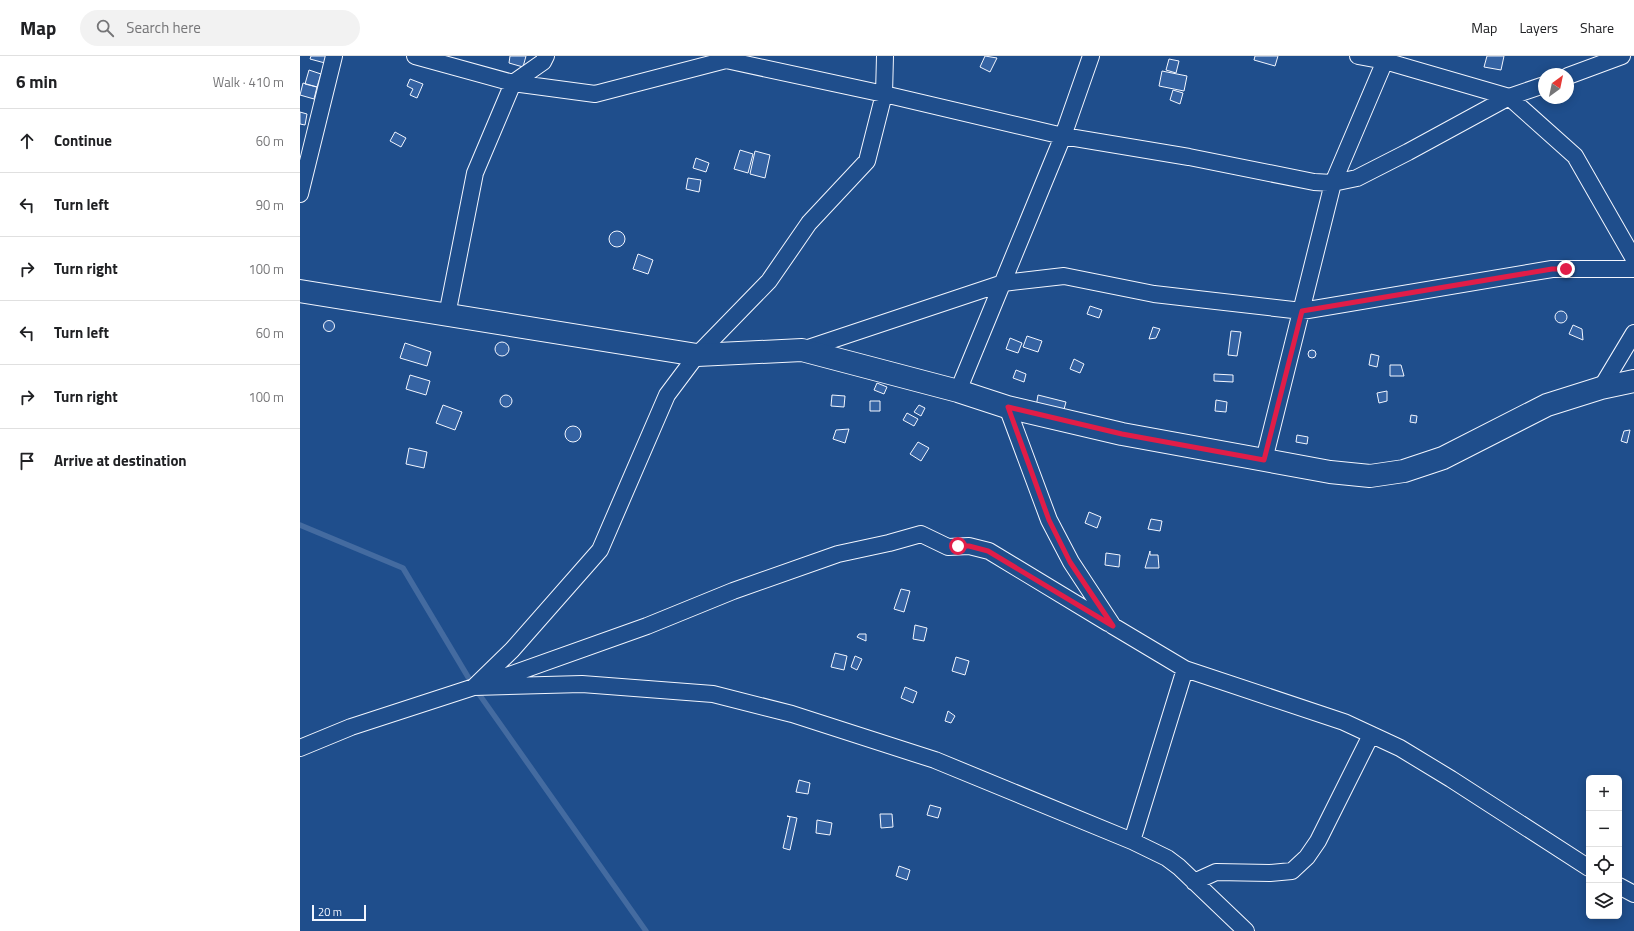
<!DOCTYPE html>
<meta charset="utf-8">
<style>
body{margin:0;font-family:"Titillium Web",sans-serif;background:#f2f2f2;color:#202124}
.controls{position:absolute;right:12px;bottom:12px;display:grid;overflow:hidden;border-radius:6px;box-shadow:0 2px 10px #0003}
.controls button{width:36px;height:36px;display:grid;place-items:center;padding:0;border:0;border-bottom:1px solid #e0e0e0;background:#fff;color:#202124;font:20px sans-serif}
.compass{position:absolute;left:1238px;top:12px;width:36px;height:36px;border-radius:50%;background:#fff;box-shadow:0 2px 10px #0003;rotate:33deg}
.scale{position:absolute;left:12px;bottom:10px;width:54px;box-sizing:border-box;padding-left:4px;border:2px solid #f2f6ff;border-top:0;font-size:11px;line-height:14px;white-space:nowrap;color:#f2f6ff;-webkit-text-stroke:3px #1f4e8c;paint-order:stroke}
.stop{position:absolute;width:12px;height:12px;margin:-9px;border:3px solid #e11d48;border-radius:50%;background:#fff}
.stop.end{background:#e11d48;border-color:#fff;box-shadow:0 1px 4px #0008}
.list{margin:0;padding:0;list-style:none}
h2{display:flex;justify-content:space-between;align-items:center;height:52px;margin:0;padding:0 16px;font-size:17px}
h2 small{font-size:13px;font-weight:400;color:#757577}
.list li{display:grid;grid-template-columns:26px 1fr auto;gap:12px;align-items:center;box-sizing:border-box;height:64px;padding:0 16px;border-top:1px solid #e0e0e0}
.list b{display:block;font-size:15px;white-space:nowrap}
.list em{font-size:13px;font-style:normal;color:#757577}
.icon{flex:none;width:22px;height:22px;fill:none;stroke:currentColor;stroke-width:2;stroke-linecap:round;stroke-linejoin:round}
.map{position:relative;flex:none;width:1334px;height:875px;overflow:hidden}
header{display:flex;align-items:center;gap:24px;box-sizing:border-box;height:56px;padding:0 20px;background:#fff;border-bottom:1px solid #e0e0e0}
header strong{font-size:19px}
nav{display:flex;gap:22px;margin-inline-start:auto;font-size:14px}
.search{width:280px;height:36px;background:#f2f2f2;display:flex;align-items:center;gap:10px;box-sizing:border-box;padding:0 14px;border-radius:22px;color:#757577;font-size:15px}
main{display:flex}
aside{flex:1;background:#fff}
.map>svg:first-child{display:block}
.lines{fill:none;stroke-linecap:round;stroke-linejoin:round}
.stream{stroke:#446ba0;stroke-width:5.5}
.building{fill:#3563a3;stroke:#f2f6ff}
.minor-casing{stroke:#f2f6ff;stroke-width:18}
.secondary-casing{stroke:#f2f6ff;stroke-width:24}
.minor{stroke:#1f4e8c;stroke-width:16}
.secondary{stroke:#1f4e8c;stroke-width:22}
.route{stroke:#e11d48;stroke-width:5}
</style>
<header>
<strong>Map</strong>
<div class="search"><svg class="icon" aria-label="search" viewBox="0 0 24 24"><circle cx="10" cy="10" r="6"/><path d="M15 15l6 6"/></svg>Search here</div>
<nav><a>Map</a><a>Layers</a><a>Share</a></nav>
</header>
<main>
<aside>
<h2>6 min<small>Walk · 410 m</small></h2>
<ul class="list">
<li><svg class="icon" aria-label="ahead" viewBox="0 0 24 24"><path d="M12 20V5M6 11l6-6 6 6"/></svg><div><b>Continue</b></div><em>60 m</em></li>
<li><svg class="icon" aria-label="left" viewBox="0 0 24 24"><path d="M17 20v-9H6M10 6l-5 5 5 5"/></svg><div><b>Turn left</b></div><em>90 m</em></li>
<li><svg class="icon" aria-label="right" viewBox="0 0 24 24"><path d="M7 20v-9h11M14 6l5 5-5 5"/></svg><div><b>Turn right</b></div><em>100 m</em></li>
<li><svg class="icon" aria-label="left" viewBox="0 0 24 24"><path d="M17 20v-9H6M10 6l-5 5 5 5"/></svg><div><b>Turn left</b></div><em>60 m</em></li>
<li><svg class="icon" aria-label="right" viewBox="0 0 24 24"><path d="M7 20v-9h11M14 6l5 5-5 5"/></svg><div><b>Turn right</b></div><em>100 m</em></li>
<li><svg class="icon" aria-label="arrive" viewBox="0 0 24 24"><path d="M6 21V4h12l-3 4 3 4H6"/></svg><div><b>Arrive at destination</b></div></li>
</ul>
</aside>
<div class="map">
<svg width="1334" height="875" viewBox="0 0 1334 875">
<rect width="100%" height="100%" fill="#1f4e8c"/>
<g class="lines">
<path class="stream" d="M0,469L103,512L174,631L346,875"/>
</g>
<path class="building" d="M11,0H26L25,7L10,3Z
M210,0H226L223,11L209,7Z
M685,0L697,2L690,16L680,11Z
M955,0H978L975,10L954,4Z
M1187,0H1204L1201,14L1184,11Z
M869,3L879,5L876,17L866,14Z
M9,14L21,18L17,31L5,28Z
M862,15L887,20L884,35L859,30Z
M110,23L123,28L117,42L110,39L113,33L107,30Z
M3,27L17,31L14,43L0,39Z
M873,34L883,37L880,48L870,44Z
M0,56L7,58L5,69L0,68Z
M95,76L106,82L101,91L90,85Z
M440,94L453,98L448,117L434,113Z
M455,95L470,99L465,122L450,118Z
M396,102L409,107L406,116L393,112Z
M388,122L401,124L399,136L386,133Z
M309 183a8 8 0 1 1 16 0a8 8 0 1 1-16 0Z
M338,198L353,204L348,218L333,213Z
M790,250L802,254L799,262L787,258Z
M1255 261a6 6 0 1 1 12 0a6 6 0 1 1-12 0Z
M23.5 270a5.5 5.5 0 1 1 11 0a5.5 5.5 0 1 1-11 0Z
M1273,269L1282,273L1283,284L1269,278Z
M853,271L860,273L856,282L849,283Z
M931,275L941,276L937,300L928,299Z
M727,280L742,285L738,296L723,291Z
M710,282L722,287L718,297L706,293Z
M195 293a7 7 0 1 1 14 0a7 7 0 1 1-14 0Z
M105,287L131,296L127,310L100,302Z
M1008 298a4 4 0 1 1 8 0a4 4 0 1 1-8 0Z
M1071,298L1079,300L1077,311L1069,309Z
M774,303L784,308L780,317L770,313Z
M1090,309H1101L1104,320H1090Z
M716,314L726,318L724,326L713,322Z
M914,318L933,319V326L914,325Z
M110,319L130,325L126,339L106,333Z
M577,327L587,331L584,338L574,334Z
M1087,335V345L1079,347L1077,337Z
M200 345a6 6 0 1 1 12 0a6 6 0 1 1-12 0Z
M532,339L545,340L544,351L531,350Z
M738,339L766,346L763,357L736,351Z
M916,344L927,346L926,356L915,355Z
M570,345H580V355H570Z
M143,349L162,356L155,374L136,367Z
M619,349L625,352L621,360L614,356Z
M607,357L618,363L614,370L603,364Z
M1111,359L1117,360L1116,367L1110,366Z
M265 378a8 8 0 1 1 16 0a8 8 0 1 1-16 0Z
M549,373L545,387L533,383L536,374Z
M1330,374L1327,387L1321,385L1324,375Z
M997,379L1008,381L1007,388L996,386Z
M618,386L629,392L621,405L610,398Z
M109,392L127,396L124,412L106,408Z
M789,456L801,461L797,472L785,467Z
M851,463L862,465L860,475L848,473Z
M850,495V499H858L859,512H845Z
M806,497L820,499L819,511L805,509Z
M601,533L610,535L604,556L594,553Z
M615,569L627,572L624,585L613,583Z
M559,578H566V585L557,581Z
M535,597L547,600L544,614L531,611Z
M555,600L562,603L557,614L551,611Z
M656,601L669,605L665,619L652,615Z
M605,631L617,636L613,647L601,642Z
M648,655L655,660L651,667L645,665Z
M499,724L510,727L508,738L496,736Z
M630,749L641,752L638,762L627,759Z
M580,758H592L593,771L581,772Z
M487,760L497,762L490,794L483,792L490,761Z
M517,764L532,767L530,779L516,777Z
M599,810L610,814L607,824L596,820Z"/>
<g class="lines">
<defs>
<path id="minor" d="M115,0L213,27L295,38L426,4L584,38L763,80L889,101L1014,126L1033,127L1057,122L1108,96L1209,41L1244,29
M1058,0L1085,5L1209,41L1275,100L1334,203
M1268,20L1322,0
M0,138L34,0
M147,259L175,117L213,27L243,6L246,0
M502,294L703,227L764,220L854,238L1002,255L1252,213H1334
M1301,332L1334,277
M658,335L763,80L791,0
M707,351L749,464L771,506L813,570L885,613L1044,666L1100,692L1151,723L1289,812
M964,404L1033,127L1087,0
M187,627L347,570L433,535L538,498L589,487L621,478L648,491L669,490L689,495L808,567
M174,631L212,594L300,494L367,339L397,299L469,225L509,167L567,105L584,38L585,0
M0,692L51,671L174,631L282,628L413,638L492,658L635,704L832,785L885,613
M832,785L867,802L879,811L946,875
M894,826L916,816L970,817L992,815L1007,801L1018,785L1071,679
M1319,830L1334,838"/>
<path id="secondary" d="M0,235L397,299L502,294L658,335L707,351L822,378L1030,416L1070,420L1104,415L1143,402L1247,349L1301,332L1334,325"/>
</defs>
<use href="#minor" class="minor-casing"/>
<use href="#secondary" class="secondary-casing"/>
<use href="#minor" class="minor"/>
<use href="#secondary" class="secondary"/>
</g>
<g class="lines">
<path class="route" d="M658,490H669L688,495L813,570L770,506L749,464L708,351L822,378L964,404L1002,255L1252,213H1266"/>
</g>
</svg>
<div class="controls">
<button>+</button>
<button>−</button>
<button><svg class="icon" aria-label="locate" viewBox="0 0 24 24"><circle cx="12" cy="12" r="6"/><path d="M12 2v4M12 18v4M2 12h4M18 12h4"/></svg></button>
<button><svg class="icon" aria-label="layers" viewBox="0 0 24 24"><path d="M12 4l9 5-9 5-9-5zM3 14l9 5 9-5"/></svg></button>
</div>
<svg class="compass" viewBox="-18 -18 36 36"><path d="M0-13l5 13h-10z" fill="#e53935"/><path d="M0 13l5-13h-10z" fill="#757577"/></svg>
<div class="scale">20 m</div>
<div class="stop" style="left:658px;top:490px"></div>
<div class="stop end" style="left:1266px;top:213px"></div>
</div>
</main>
